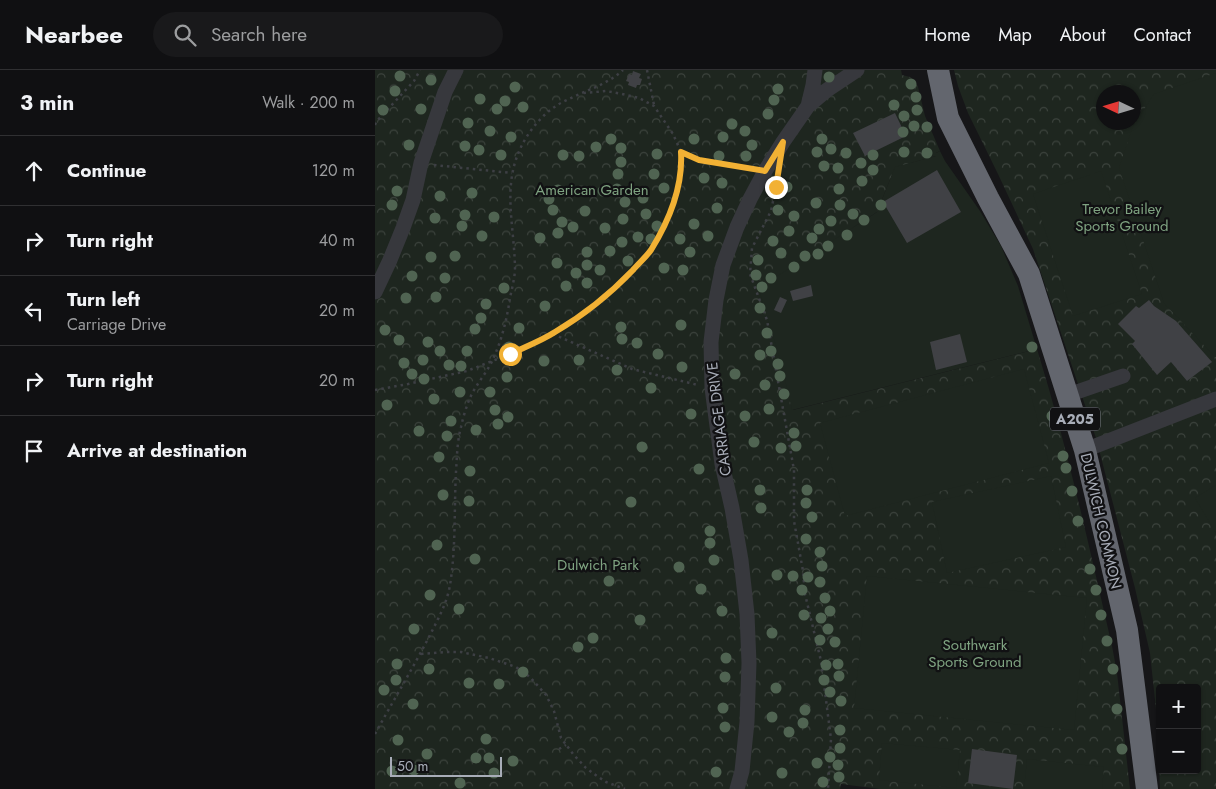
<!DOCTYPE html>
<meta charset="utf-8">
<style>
body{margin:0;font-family:Jost,sans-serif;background:#19191b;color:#f1f3f6}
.controls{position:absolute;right:15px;bottom:15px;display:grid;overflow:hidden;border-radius:5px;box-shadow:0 1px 4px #0004}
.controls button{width:45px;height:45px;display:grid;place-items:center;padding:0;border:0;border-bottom:1px solid #303032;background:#101012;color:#f1f3f6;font:25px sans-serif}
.compass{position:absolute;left:721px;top:15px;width:45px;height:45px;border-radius:50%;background:#101012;box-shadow:0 1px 4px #0004;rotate:274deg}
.scale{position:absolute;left:15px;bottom:12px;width:112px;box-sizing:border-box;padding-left:5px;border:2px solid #a8adb8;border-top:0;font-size:14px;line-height:18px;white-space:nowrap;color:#a8adb8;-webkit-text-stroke:4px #111113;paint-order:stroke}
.stop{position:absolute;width:15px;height:15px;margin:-11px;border:4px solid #f2b134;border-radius:50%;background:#fff}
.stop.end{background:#f2b134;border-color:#fff;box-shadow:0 1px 5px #0008}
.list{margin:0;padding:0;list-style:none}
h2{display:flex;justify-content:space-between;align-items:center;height:65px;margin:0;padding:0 20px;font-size:21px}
h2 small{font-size:16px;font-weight:400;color:#9c9d9f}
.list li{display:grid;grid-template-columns:32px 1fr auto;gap:15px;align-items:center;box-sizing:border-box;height:70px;padding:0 20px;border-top:1px solid #303032}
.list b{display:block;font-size:19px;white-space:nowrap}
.list p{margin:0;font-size:16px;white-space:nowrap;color:#9c9d9f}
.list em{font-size:16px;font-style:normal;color:#9c9d9f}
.icon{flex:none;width:28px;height:28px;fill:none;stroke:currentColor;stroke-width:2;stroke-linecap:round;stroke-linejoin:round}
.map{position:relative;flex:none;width:841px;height:719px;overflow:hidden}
header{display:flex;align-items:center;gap:30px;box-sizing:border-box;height:70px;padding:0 25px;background:#101012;border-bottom:1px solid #303032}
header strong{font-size:24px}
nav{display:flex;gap:28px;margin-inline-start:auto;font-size:18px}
.search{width:350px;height:45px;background:#19191b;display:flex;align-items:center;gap:12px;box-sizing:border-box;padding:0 18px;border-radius:28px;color:#9c9d9f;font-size:19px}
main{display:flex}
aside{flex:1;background:#101012}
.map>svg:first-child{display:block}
.forest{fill:url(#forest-crowns);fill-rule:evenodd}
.pitch{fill:#1e261f}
.building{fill:#404145}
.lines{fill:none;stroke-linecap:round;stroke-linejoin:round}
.path{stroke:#3d3f44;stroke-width:2.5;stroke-dasharray:2.5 4;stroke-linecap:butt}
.minor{stroke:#37383d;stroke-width:15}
.highway{stroke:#63666e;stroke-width:22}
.tree{fill:#506452}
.route{stroke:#f2b134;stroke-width:6}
.labels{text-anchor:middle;stroke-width:4.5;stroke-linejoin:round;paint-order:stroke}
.shield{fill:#111113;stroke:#7b7e86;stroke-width:1}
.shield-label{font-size:14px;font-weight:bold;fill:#a8adb8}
.park-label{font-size:15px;fill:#7fa381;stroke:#111113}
.street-label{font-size:15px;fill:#a8adb8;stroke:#111113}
</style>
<header>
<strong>Nearbee</strong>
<div class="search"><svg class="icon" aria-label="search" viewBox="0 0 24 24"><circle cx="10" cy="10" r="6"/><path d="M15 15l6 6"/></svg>Search here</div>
<nav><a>Home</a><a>Map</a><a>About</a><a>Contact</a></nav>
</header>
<main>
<aside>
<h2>3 min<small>Walk · 200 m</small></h2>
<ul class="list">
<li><svg class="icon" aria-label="ahead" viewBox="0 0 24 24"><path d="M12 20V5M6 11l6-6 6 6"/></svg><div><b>Continue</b></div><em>120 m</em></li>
<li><svg class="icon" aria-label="right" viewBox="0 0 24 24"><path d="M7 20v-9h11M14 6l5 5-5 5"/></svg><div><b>Turn right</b></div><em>40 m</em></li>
<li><svg class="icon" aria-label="left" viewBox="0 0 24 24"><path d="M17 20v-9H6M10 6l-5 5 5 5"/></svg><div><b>Turn left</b><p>Carriage Drive</p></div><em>20 m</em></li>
<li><svg class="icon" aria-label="right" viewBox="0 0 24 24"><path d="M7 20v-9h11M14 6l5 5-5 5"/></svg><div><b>Turn right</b></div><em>20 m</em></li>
<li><svg class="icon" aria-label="arrive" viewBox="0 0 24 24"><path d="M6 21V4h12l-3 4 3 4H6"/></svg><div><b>Arrive at destination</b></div></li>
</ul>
</aside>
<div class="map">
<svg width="841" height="719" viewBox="0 0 841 719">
<defs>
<pattern id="forest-crowns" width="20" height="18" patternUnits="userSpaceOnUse" patternTransform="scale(1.25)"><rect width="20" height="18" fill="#1e261f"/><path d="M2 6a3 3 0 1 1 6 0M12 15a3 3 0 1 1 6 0" fill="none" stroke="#3c433d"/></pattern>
</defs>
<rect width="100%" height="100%" fill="#161618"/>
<path class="forest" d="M0,0H526L527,5L535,7L539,10L543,17L550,46L565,81L561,83V86L536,93L517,105L502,142L479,157L418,340L662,279C692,376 714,476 737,576L742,603L755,719H505L466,714L465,719H0Z
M579,0H841V719H785L783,658L775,583L760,518L721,368L658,179L623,104L593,43L583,16ZM728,22H758V52H728ZM785,618H822V700H785Z"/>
<path class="pitch" d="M841,3V287H840L789,233L744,98L758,56L779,24Z
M565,81L570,91L605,141L626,176L643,216L662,279L417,340L406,292L384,220L387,216L502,142L520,97L561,86V83Z
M726,101L767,224L698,246L658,124Z
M649,299L674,393L470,446L445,353Z
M676,406L691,477L572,503L557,432Z
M841,415V463L820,428Z
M492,506L712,528L699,660L479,638Z
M507,673L585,680L581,718L504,710Z
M652,689L729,697L727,719H649Z"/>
<path class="building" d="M258,1L266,4L264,8L267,9L265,15H262L261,18L253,15L254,12L251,11L254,4L257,5Z
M520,43L531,66L490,86L478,63Z
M562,100L586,142L532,173L508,132Z
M436,215L438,226L418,231L415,221Z
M405,227L412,230L406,243L399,240Z
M774,230L779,236L801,251L837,292L812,311L796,292L782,305L757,274L760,271L743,254L761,236L764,238Z
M585,264L592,292L561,300L555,272Z
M597,679L642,685L638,719L593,713Z"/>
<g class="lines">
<path class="path" d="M272,0L279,35
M0,55L1,52L39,11L45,0
M306,82L324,90L375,98
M59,95L137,103
M402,112L396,141L377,178L375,204L392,250L419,400V451L428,501L430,524L446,591L456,669L453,719
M178,264L257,299L323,315
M0,320L33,314L92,301L135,284L178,264L210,242L240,218L275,181L289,156L298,135L305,113L307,96L306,82L298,64L279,36L264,28L247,24L231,21L209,23
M46,584L72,582H86L114,588L141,597L155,607L171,625L179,641L186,668L198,684L211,698L222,706L231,712L250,719
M0,664C18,631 38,598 55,565C63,549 72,533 75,515C81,478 79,440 81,402C82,387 82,372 86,357C88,348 91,337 95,328C101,314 112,303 118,289C127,270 132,248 135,228C137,218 140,207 140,198C139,147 123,105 157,59C166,47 178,36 192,30C211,20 232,15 248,0
M184,679L191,675"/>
<path class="minor" d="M433,36L452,20L482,0
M0,222L15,190L28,158L38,130L46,93L70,22L81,0
M693,325L748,306
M710,380L841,329
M362,719L367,701L372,652L374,593L372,544L366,490L357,438L347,394L337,318L336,272L341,230L348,195L362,157L375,129L390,101L408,72L433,36L438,15L440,0"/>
<path class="highway" d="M563,0L573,48L613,128L654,204L710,380L752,560L772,719"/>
</g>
<g class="tree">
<circle cx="25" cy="6" r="5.5"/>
<circle cx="454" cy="7" r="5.5"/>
<circle cx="56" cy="10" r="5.5"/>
<circle cx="536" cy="14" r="5.5"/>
<circle cx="140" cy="17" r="5.5"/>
<circle cx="403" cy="19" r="5.5"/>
<circle cx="20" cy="21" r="5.5"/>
<circle cx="541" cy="27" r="5.5"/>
<circle cx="105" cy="29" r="5.5"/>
<circle cx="399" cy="30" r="5.5"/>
<circle cx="130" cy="31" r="5.5"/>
<circle cx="519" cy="35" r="5.5"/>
<circle cx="148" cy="37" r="5.5"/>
<circle cx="46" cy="39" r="5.5"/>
<circle cx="122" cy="39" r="5.5"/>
<circle cx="8" cy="40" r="5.5"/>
<circle cx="542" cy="40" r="5.5"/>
<circle cx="393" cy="44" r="5.5"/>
<circle cx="529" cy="46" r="5.5"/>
<circle cx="93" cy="53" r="5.5"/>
<circle cx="357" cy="54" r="5.5"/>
<circle cx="539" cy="56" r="5.5"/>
<circle cx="552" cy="57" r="5.5"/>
<circle cx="115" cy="61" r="5.5"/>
<circle cx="370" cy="61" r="5.5"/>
<circle cx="528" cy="62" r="5.5"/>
<circle cx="136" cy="67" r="5.5"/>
<circle cx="348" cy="67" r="5.5"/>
<circle cx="236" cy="69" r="5.5"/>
<circle cx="319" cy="69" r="5.5"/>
<circle cx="447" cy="69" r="5.5"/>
<circle cx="34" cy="75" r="5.5"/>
<circle cx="377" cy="75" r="5.5"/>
<circle cx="90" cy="76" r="5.5"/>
<circle cx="221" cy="77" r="5.5"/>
<circle cx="246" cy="78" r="5.5"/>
<circle cx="456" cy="79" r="5.5"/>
<circle cx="104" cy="80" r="5.5"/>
<circle cx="442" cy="82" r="5.5"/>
<circle cx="529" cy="82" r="5.5"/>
<circle cx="471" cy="83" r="5.5"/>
<circle cx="552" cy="83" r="5.5"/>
<circle cx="282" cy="84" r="5.5"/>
<circle cx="126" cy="85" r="5.5"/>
<circle cx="188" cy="85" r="5.5"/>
<circle cx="498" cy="85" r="5.5"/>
<circle cx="204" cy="86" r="5.5"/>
<circle cx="344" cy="86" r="5.5"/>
<circle cx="371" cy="86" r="5.5"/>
<circle cx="246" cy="92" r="5.5"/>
<circle cx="486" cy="93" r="5.5"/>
<circle cx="449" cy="96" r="5.5"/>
<circle cx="463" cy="98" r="5.5"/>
<circle cx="498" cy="100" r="5.5"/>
<circle cx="243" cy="104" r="5.5"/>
<circle cx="279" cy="104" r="5.5"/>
<circle cx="329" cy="108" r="5.5"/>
<circle cx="487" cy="111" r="5.5"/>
<circle cx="347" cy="113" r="5.5"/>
<circle cx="412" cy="117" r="5.5"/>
<circle cx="289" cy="118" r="5.5"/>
<circle cx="242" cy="119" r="5.5"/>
<circle cx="464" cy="119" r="5.5"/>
<circle cx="183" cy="120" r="5.5"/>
<circle cx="22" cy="121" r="5.5"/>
<circle cx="228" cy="121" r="5.5"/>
<circle cx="97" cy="123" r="5.5"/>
<circle cx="65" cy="126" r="5.5"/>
<circle cx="268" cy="128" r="5.5"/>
<circle cx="174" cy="129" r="5.5"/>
<circle cx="250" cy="132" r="5.5"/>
<circle cx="441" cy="133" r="5.5"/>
<circle cx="17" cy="135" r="5.5"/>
<circle cx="465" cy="135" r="5.5"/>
<circle cx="506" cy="135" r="5.5"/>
<circle cx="342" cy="138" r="5.5"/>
<circle cx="178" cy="140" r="5.5"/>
<circle cx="403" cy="140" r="5.5"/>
<circle cx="210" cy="141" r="5.5"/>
<circle cx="271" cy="144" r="5.5"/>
<circle cx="478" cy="144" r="5.5"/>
<circle cx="90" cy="145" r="5.5"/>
<circle cx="419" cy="146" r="5.5"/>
<circle cx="119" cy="147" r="5.5"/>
<circle cx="60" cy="148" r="5.5"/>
<circle cx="248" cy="149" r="5.5"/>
<circle cx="489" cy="150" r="5.5"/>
<circle cx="456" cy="151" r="5.5"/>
<circle cx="187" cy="152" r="5.5"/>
<circle cx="319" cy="154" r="5.5"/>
<circle cx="87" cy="156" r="5.5"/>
<circle cx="282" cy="156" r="5.5"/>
<circle cx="198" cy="157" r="5.5"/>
<circle cx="230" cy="158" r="5.5"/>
<circle cx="444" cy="159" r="5.5"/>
<circle cx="414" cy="161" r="5.5"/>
<circle cx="183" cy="163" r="5.5"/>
<circle cx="472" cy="165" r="5.5"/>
<circle cx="107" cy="166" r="5.5"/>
<circle cx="333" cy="166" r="5.5"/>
<circle cx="263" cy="167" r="5.5"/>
<circle cx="165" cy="168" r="5.5"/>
<circle cx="437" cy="168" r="5.5"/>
<circle cx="276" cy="169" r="5.5"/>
<circle cx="305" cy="169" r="5.5"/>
<circle cx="398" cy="171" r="5.5"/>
<circle cx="247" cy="172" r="5.5"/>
<circle cx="453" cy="176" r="5.5"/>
<circle cx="235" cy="181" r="5.5"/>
<circle cx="212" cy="182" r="5.5"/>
<circle cx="315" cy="182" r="5.5"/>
<circle cx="406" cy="183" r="5.5"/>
<circle cx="443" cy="184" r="5.5"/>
<circle cx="80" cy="186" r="5.5"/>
<circle cx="430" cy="186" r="5.5"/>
<circle cx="56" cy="187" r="5.5"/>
<circle cx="383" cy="190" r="5.5"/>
<circle cx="253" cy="191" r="5.5"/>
<circle cx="182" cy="193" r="5.5"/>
<circle cx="212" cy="195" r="5.5"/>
<circle cx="419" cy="197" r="5.5"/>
<circle cx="289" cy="198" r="5.5"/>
<circle cx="225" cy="200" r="5.5"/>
<circle cx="308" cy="200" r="5.5"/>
<circle cx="201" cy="203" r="5.5"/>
<circle cx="381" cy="205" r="5.5"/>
<circle cx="37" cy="206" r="5.5"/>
<circle cx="70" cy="208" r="5.5"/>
<circle cx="396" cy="208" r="5.5"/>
<circle cx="212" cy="213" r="5.5"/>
<circle cx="191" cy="216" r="5.5"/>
<circle cx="387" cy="217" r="5.5"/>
<circle cx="129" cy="218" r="5.5"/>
<circle cx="61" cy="227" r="5.5"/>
<circle cx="31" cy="228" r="5.5"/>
<circle cx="111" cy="234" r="5.5"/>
<circle cx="170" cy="236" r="5.5"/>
<circle cx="385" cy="238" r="5.5"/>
<circle cx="106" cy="248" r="5.5"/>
<circle cx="306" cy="255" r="5.5"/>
<circle cx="246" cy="257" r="5.5"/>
<circle cx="144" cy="258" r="5.5"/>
<circle cx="100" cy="259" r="5.5"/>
<circle cx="10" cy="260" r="5.5"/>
<circle cx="392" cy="263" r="5.5"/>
<circle cx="247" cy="269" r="5.5"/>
<circle cx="24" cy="270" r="5.5"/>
<circle cx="53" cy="272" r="5.5"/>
<circle cx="262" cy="273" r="5.5"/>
<circle cx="134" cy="277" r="5.5"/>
<circle cx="657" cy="277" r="5.5"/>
<circle cx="65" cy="281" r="5.5"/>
<circle cx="92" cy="281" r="5.5"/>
<circle cx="396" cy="281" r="5.5"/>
<circle cx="283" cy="284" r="5.5"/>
<circle cx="385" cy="285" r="5.5"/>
<circle cx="48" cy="290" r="5.5"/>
<circle cx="204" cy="290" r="5.5"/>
<circle cx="169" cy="291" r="5.5"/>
<circle cx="29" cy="293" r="5.5"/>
<circle cx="403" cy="294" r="5.5"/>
<circle cx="74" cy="295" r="5.5"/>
<circle cx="86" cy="296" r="5.5"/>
<circle cx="307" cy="297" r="5.5"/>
<circle cx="242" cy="300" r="5.5"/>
<circle cx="37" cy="304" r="5.5"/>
<circle cx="360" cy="304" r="5.5"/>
<circle cx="405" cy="306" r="5.5"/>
<circle cx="132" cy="307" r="5.5"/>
<circle cx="49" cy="309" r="5.5"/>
<circle cx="390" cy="315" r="5.5"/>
<circle cx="276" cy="318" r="5.5"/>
<circle cx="85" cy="322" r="5.5"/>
<circle cx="115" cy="322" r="5.5"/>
<circle cx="409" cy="324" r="5.5"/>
<circle cx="59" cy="329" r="5.5"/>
<circle cx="12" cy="335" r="5.5"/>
<circle cx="394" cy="339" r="5.5"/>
<circle cx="120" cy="340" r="5.5"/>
<circle cx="316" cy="344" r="5.5"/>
<circle cx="370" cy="346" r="5.5"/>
<circle cx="677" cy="346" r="5.5"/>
<circle cx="133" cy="347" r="5.5"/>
<circle cx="76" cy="351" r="5.5"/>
<circle cx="123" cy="354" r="5.5"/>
<circle cx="101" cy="360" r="5.5"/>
<circle cx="44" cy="361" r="5.5"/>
<circle cx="419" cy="363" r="5.5"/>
<circle cx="72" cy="366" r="5.5"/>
<circle cx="379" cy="372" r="5.5"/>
<circle cx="421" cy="376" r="5.5"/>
<circle cx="267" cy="377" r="5.5"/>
<circle cx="406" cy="378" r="5.5"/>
<circle cx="688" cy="386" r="5.5"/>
<circle cx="64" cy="387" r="5.5"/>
<circle cx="691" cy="398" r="5.5"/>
<circle cx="324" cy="399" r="5.5"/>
<circle cx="95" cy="401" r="5.5"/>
<circle cx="385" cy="420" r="5.5"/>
<circle cx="432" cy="420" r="5.5"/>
<circle cx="697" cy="421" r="5.5"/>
<circle cx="68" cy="425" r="5.5"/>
<circle cx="94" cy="431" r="5.5"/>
<circle cx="256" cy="432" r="5.5"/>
<circle cx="431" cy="433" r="5.5"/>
<circle cx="386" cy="438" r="5.5"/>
<circle cx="437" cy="447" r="5.5"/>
<circle cx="703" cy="451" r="5.5"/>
<circle cx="335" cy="461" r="5.5"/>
<circle cx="431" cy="469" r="5.5"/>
<circle cx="335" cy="473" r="5.5"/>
<circle cx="62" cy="475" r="5.5"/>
<circle cx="445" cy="482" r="5.5"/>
<circle cx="100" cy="489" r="5.5"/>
<circle cx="339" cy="490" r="5.5"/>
<circle cx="447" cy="496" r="5.5"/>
<circle cx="304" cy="497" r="5.5"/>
<circle cx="715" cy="499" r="5.5"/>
<circle cx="402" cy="505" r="5.5"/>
<circle cx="418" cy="506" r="5.5"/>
<circle cx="433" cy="507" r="5.5"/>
<circle cx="234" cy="511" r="5.5"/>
<circle cx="445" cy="512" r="5.5"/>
<circle cx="326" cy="519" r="5.5"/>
<circle cx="427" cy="520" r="5.5"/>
<circle cx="721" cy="520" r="5.5"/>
<circle cx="55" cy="525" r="5.5"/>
<circle cx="450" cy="528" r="5.5"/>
<circle cx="84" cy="539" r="5.5"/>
<circle cx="347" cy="541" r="5.5"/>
<circle cx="455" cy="541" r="5.5"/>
<circle cx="429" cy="545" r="5.5"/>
<circle cx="726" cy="545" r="5.5"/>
<circle cx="446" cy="548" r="5.5"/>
<circle cx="265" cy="550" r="5.5"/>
<circle cx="39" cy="559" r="5.5"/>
<circle cx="453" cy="559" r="5.5"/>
<circle cx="397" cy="563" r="5.5"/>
<circle cx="218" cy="568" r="5.5"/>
<circle cx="445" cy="570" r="5.5"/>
<circle cx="732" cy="571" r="5.5"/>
<circle cx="460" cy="572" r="5.5"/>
<circle cx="203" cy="577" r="5.5"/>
<circle cx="351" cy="588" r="5.5"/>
<circle cx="22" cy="594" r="5.5"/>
<circle cx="463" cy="594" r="5.5"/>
<circle cx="451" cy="595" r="5.5"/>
<circle cx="54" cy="599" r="5.5"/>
<circle cx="738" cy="599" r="5.5"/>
<circle cx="148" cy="602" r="5.5"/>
<circle cx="464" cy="606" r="5.5"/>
<circle cx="350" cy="607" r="5.5"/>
<circle cx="21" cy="610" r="5.5"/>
<circle cx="449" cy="610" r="5.5"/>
<circle cx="94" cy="613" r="5.5"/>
<circle cx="124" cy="614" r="5.5"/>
<circle cx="401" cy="618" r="5.5"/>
<circle cx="9" cy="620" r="5.5"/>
<circle cx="455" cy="622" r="5.5"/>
<circle cx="466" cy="631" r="5.5"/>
<circle cx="38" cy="634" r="5.5"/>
<circle cx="348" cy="638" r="5.5"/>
<circle cx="742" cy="639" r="5.5"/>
<circle cx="430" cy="640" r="5.5"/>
<circle cx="397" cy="647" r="5.5"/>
<circle cx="428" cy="653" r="5.5"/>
<circle cx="350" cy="657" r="5.5"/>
<circle cx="465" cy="660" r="5.5"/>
<circle cx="414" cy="662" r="5.5"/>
<circle cx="111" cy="669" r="5.5"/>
<circle cx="23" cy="670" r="5.5"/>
<circle cx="465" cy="678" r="5.5"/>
<circle cx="747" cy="679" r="5.5"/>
<circle cx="52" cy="684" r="5.5"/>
<circle cx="455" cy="687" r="5.5"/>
<circle cx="101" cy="688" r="5.5"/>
<circle cx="114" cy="688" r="5.5"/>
<circle cx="138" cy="691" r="5.5"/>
<circle cx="442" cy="693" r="5.5"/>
<circle cx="463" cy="695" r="5.5"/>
<circle cx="39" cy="700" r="5.5"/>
<circle cx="17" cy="701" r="5.5"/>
<circle cx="341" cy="702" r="5.5"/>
<circle cx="119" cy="703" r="5.5"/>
<circle cx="407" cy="703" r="5.5"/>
<circle cx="464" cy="707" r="5.5"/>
<circle cx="448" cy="712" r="5.5"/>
<circle cx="85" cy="713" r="5.5"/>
</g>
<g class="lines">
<path class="route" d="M135,284C150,277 166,271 180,262C209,245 235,224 258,200C264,193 271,187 276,180C294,151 308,117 306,82L324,90L390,101L408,72L401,117"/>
</g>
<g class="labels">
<rect class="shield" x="675" y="337.5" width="50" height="23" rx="4"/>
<g class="shield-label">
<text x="700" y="354">A205</text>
</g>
<g class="park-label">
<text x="217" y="125">American Garden</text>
<text x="747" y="144">Trevor Bailey<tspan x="747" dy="17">Sports Ground</tspan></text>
<text x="223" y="500">Dulwich Park</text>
<text x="600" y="580">Southwark<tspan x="600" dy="17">Sports Ground</tspan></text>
</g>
<g class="street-label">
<text transform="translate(344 349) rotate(-97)" y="5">CARRIAGE DRIVE</text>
<text transform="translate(726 451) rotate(77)" y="5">DULWICH COMMON</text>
</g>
</g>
</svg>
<div class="controls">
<button>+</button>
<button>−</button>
</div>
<svg class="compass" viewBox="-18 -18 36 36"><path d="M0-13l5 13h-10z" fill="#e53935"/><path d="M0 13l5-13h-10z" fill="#9c9d9f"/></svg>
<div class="scale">50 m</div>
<div class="stop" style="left:135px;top:284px"></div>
<div class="stop end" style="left:401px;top:117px"></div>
</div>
</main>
